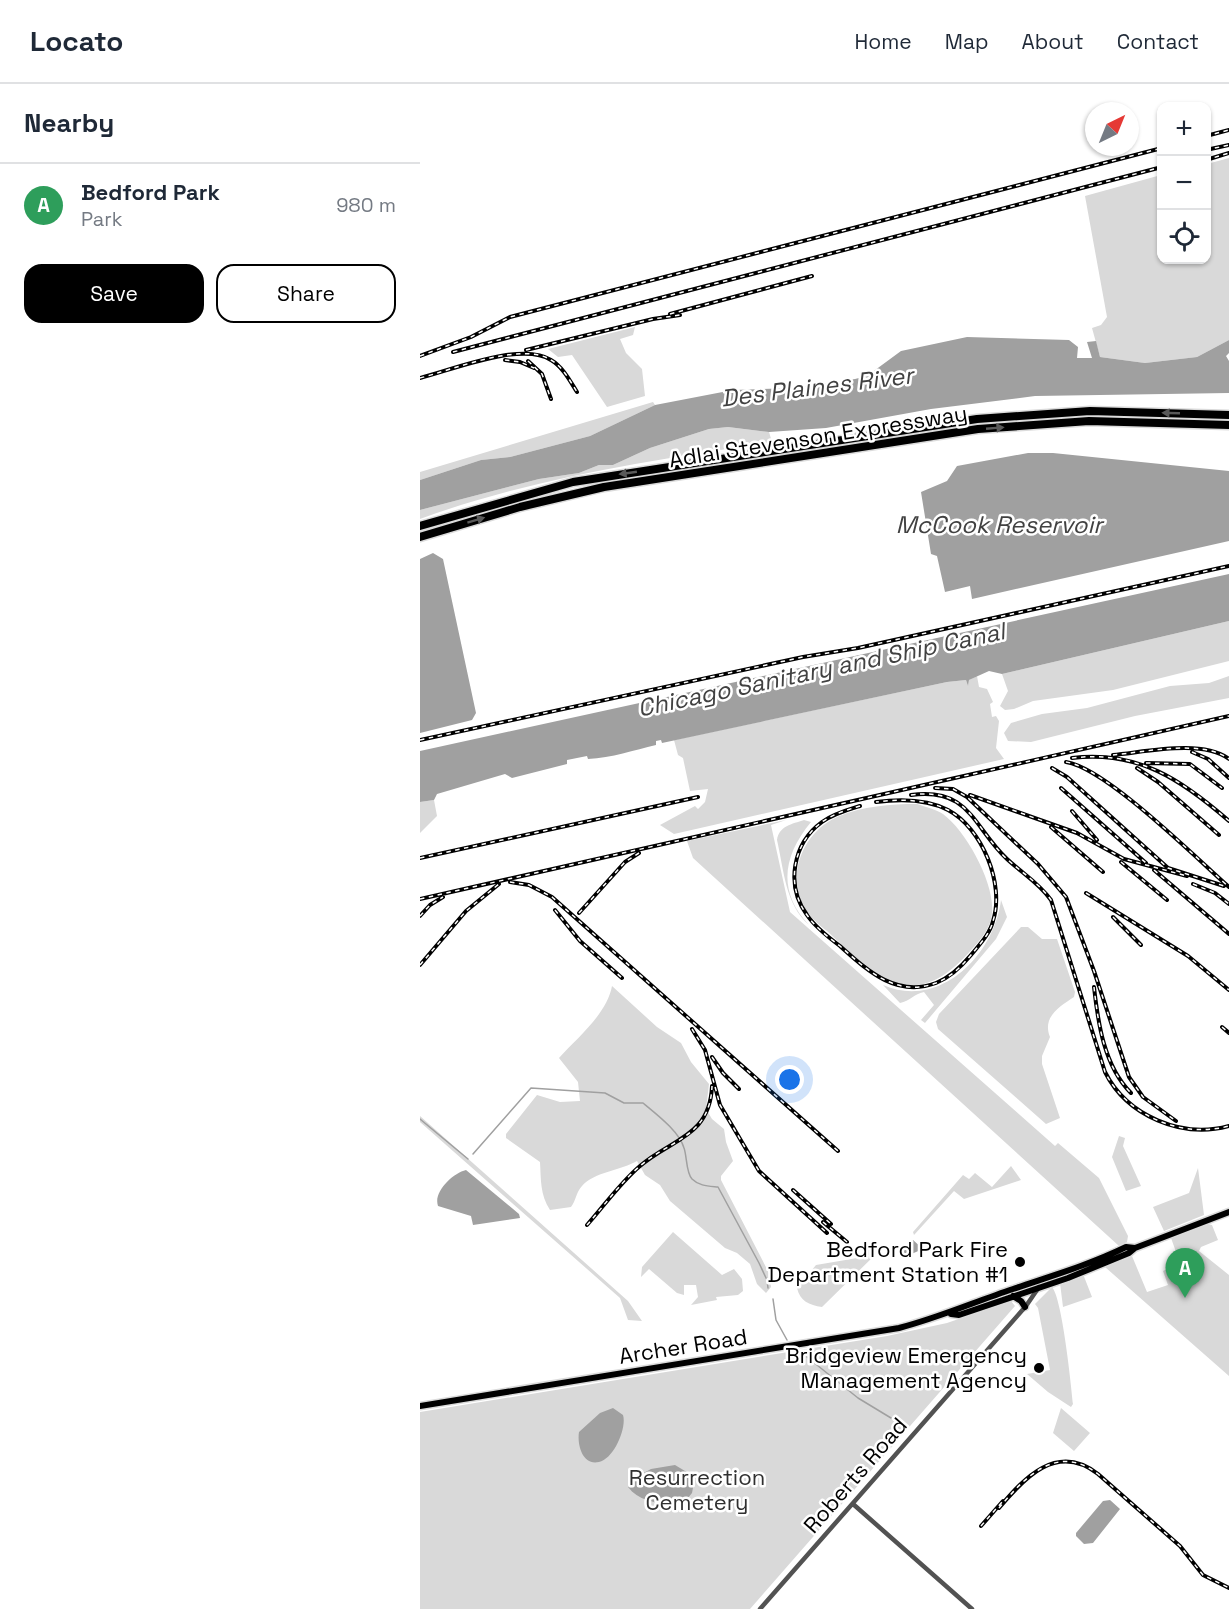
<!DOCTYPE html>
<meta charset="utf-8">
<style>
body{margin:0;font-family:"Space Grotesk",sans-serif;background:#f2f2f3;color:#1f2937}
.controls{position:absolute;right:18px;top:18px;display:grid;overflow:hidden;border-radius:12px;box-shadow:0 2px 4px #0004}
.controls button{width:54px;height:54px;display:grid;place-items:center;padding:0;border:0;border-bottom:2px solid #e0e1e3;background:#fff;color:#1f2937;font:30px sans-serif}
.compass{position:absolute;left:665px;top:18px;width:54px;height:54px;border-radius:50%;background:#fff;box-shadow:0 2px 4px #0004;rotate:43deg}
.you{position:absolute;left:370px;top:996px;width:21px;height:21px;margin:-15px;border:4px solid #fff;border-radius:50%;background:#1a73e8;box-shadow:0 0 0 9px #1a73e833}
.badge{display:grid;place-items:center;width:39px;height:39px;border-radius:50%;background:#000;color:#fff;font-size:20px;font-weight:700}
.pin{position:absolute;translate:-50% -50px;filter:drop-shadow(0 2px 3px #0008)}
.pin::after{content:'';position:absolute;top:32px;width:21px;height:18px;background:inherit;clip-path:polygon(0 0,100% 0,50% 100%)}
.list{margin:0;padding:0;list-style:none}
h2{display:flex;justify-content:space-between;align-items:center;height:78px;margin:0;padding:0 24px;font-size:26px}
h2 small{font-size:20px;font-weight:400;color:#747a83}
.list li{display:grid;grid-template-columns:39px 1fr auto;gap:18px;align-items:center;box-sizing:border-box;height:84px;padding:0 24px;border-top:2px solid #e0e1e3}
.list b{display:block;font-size:22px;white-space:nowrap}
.list p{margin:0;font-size:20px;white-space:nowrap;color:#747a83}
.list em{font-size:20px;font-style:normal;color:#747a83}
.actions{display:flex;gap:12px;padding:18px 24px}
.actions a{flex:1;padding:14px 0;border:2px solid #000;border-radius:18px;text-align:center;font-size:21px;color:#000}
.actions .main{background:#000;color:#fff}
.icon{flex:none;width:33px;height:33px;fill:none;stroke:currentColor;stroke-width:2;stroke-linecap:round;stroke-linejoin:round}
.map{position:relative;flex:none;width:809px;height:1525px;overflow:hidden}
header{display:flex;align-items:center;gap:36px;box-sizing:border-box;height:84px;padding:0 30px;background:#fff;border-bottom:2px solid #e0e1e3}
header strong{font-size:28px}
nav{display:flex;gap:33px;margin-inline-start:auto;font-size:21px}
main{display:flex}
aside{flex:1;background:#fff}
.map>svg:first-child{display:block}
.green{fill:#d9d9d9}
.water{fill:#a0a0a0}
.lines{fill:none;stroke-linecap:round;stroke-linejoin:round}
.stream{stroke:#a0a0a0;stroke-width:1.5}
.major-casing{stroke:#dbdbdb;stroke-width:9}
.highway-casing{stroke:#dbdbdb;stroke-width:11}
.minor{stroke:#525252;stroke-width:4.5}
.major{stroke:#000;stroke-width:6}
.highway{stroke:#000;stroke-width:8}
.rail-casing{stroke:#000;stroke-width:4}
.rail{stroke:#fff;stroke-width:1.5;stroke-dasharray:4.5;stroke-linecap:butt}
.oneway{fill:#595959}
.poi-dot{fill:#000;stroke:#fff;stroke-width:2}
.labels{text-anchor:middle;stroke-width:5;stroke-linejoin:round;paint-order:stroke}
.street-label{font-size:22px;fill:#000;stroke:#fff}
.poi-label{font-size:22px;fill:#000;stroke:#fff;text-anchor:end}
.park-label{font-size:22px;fill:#303030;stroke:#fff}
.water-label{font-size:24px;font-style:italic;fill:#414141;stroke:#fff}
</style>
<header>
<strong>Locato</strong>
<nav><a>Home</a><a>Map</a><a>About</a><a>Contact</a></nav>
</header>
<main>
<aside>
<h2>Nearby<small></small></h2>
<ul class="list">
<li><span class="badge" style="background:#2e9e5b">A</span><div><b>Bedford Park</b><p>Park</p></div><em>980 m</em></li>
</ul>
<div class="actions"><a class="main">Save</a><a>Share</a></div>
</aside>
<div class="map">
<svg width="809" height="1525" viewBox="0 0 809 1525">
<rect width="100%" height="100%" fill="#fff"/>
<path class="green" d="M809,74V256L777,273L725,279L680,273L672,244L681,241L687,233L665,112L741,91L742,176H786L787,80Z
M215,243L213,251L200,255L206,269L222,285L225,312L187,323L152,271L138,273L128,265Z
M233,318L235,321L170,352L90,373L61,376L0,396V388Z
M308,343L349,348L352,358C233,376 112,394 0,435V426L119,395L159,389L179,381H193L230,364L289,345Z
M809,537V577L693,606L613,617L594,625L585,626L580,622L588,607L582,590Z
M557,592L559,603L567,605L573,618L570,620L572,633L576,632L579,637L576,664L584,675L254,750L240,741L275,722L278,725L285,718L288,705L270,707L263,674L258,671L254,656L527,598L546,596L548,602L549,596Z
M809,592V614L715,632L611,658L588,657L584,649L591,639L622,630L667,624L750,602L789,599Z
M14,716L17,732L0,749V718Z
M497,720C506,723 515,725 523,730C546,747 575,799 572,829C571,843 562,854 553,864C532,888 506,911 471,897C447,888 426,864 407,847C399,841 390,833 385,825C365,792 383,748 417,733C443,722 470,720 497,720Z
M366,736L351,741L370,828L635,1062L638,1059L679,1094L708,1152L707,1158L699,1162L273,774L267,757Z
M384,736L391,738C363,772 357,807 389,841C365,820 364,786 357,756C359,742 372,740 384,736Z
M581,816L587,833L576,855L505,939L501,936L514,921L504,908C494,910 490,917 480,919L463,901C520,926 574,871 581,816Z
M601,843H608L622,855H637L655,908L654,913C639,923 622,933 630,953L622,972V980L640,1034L626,1040L518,945L516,938L519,930Z
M192,902L237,943L261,959L271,978L289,1000L286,1025L292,1035L304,1045L306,1058L313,1077L301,1092V1096L349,1189L351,1203L346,1209L337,1200L330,1180L317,1169L305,1164L250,1117L240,1101L225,1091L217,1077C202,1086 174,1088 162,1102C156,1108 156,1117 151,1123L130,1126C120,1111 121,1095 120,1078L86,1054V1050L117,1011L140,1018L160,1017L158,998L139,974C157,954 187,930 192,902Z
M0,1032L208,1217L222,1237L208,1236L200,1214L0,1038Z
M699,1052L705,1054L703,1062L721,1102L706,1107L692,1073Z
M591,1082L601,1096L544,1115L534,1107L494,1151L493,1148L543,1091L549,1095L555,1089L572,1103Z
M778,1084L784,1131L744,1147L733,1123L769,1109Z
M788,1140L792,1141L798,1156L781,1163L779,1167L809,1191V1292L685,1183L712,1172L727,1208L748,1201L743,1187L760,1179L751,1154Z
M253,1148L302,1191L314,1185L322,1195L323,1207L318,1211L296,1213L297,1216L271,1221L278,1213L276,1201H264V1211L257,1209L229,1185L221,1193L222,1183Z
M454,1164L458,1166L456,1170L402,1223C389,1221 380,1217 377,1204L396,1181L449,1172L443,1166Z
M663,1190L672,1213L643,1223L640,1199Z
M632,1203C642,1214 651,1299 653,1320L651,1323L628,1308L607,1290L630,1286L618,1224L615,1220Z
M591,1217L595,1222L330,1525H0V1328L467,1252L527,1239Z
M641,1324L670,1349L654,1367L633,1349Z"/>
<path class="water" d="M547,253L649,256L658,263L657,274H672L667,258L676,257L680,273L725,279L777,273L809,256V269L806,272L809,277V309L615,312L511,325L406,344L349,348L308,343L289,345L230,364L193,381H179L159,389L119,395L0,426V396L61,376L90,373L170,352L235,321L313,306L374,304L435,295L447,292L481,267Z
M608,369H633L809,387V457L552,515L550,502L525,508L517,472L511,470L501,408L527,397L537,382Z
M13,469L23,475L56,629L52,636L0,649V475Z
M809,490V537L582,590L569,587L549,596L548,602L546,596L527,598L242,659L241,656L236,657V661C214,666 192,674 168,675L167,672L147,676V680L92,694L85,690L17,710L14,716L0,718V667Z
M46,1086L99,1130L100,1134L53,1141L51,1132L18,1122C13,1108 33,1089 46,1086Z
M493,1156L503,1165L482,1174L480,1167Z
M193,1324L203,1331C207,1344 194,1375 179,1378C162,1382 157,1360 159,1348L180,1329Z
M255,1381L275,1393L272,1409L264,1419C244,1421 220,1419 208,1403L209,1397L231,1385Z
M690,1416L700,1425L673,1459L664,1460L656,1452V1449L683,1417Z"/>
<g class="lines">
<path class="stream" d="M0,1035L48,1075
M53,1070L111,1004L185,1009L204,1019H223C236,1030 259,1047 264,1064C267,1072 266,1089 272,1095C279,1102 288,1102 298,1103L339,1179L347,1196L348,1204
M353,1215L356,1236L367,1256
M387,1273L438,1314L471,1334"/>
<defs>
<path id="major" d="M593,1212L601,1217L605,1223
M531,1230L539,1231L648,1194L709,1169L715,1164L809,1128
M0,1322L479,1244C518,1234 554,1218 593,1205C631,1192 669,1181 706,1163L715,1164"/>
<path id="highway" d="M0,442L153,398L557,335L670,327L809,331
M0,453L100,423L184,403L558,345L669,337L809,341"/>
</defs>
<use href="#major" class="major-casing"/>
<use href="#highway" class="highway-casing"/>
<path class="minor" d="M433,1420L552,1525
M340,1525L606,1222L619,1203"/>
<use href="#major" class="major"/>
<use href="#highway" class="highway"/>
<defs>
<path id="rail" d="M786,52L809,46
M786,66L809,61
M786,76L809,69
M250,230L392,192
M106,266L233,235L260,231
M33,268L742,83
M0,272L51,253L90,233L742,64
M85,276L100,278L114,284
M108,277L122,290L131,315
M0,294C32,286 102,257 131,276C143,283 150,297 157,308
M0,656L383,573L438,564L809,482
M772,668L788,675L809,694
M693,671C726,668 782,655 809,675
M652,674C718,666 762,696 809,737
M646,678C686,684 776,774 809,803
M726,679L770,680L802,704
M632,684L647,693L748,784L804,802
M717,684L738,698L799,751
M515,704L533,705L547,713L618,780L646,813L674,887L709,993L723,1013L756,1037
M641,704L726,779
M491,711C550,703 553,743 587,775C602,789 619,799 631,816L685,988C707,1032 762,1055 809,1042
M550,711L657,749L704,775L767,792
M440,722C427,726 413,730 402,738C373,759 365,801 387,831C395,843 408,853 420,862C447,886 476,914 516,899C531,893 541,883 551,871C559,861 570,850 573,837C585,800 562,744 528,726C507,715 479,715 456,718
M652,727L677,756
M631,743L683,788
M0,774L278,713
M701,778L747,816
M734,786L809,850
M90,798L109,801L132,813L418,1067
M773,800L795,809L809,820
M666,809L768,872L809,906
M0,815L809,632
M135,826L160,857L202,894
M159,829L205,778L219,769
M0,832L10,821L23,813
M693,833L721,861
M0,881L46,827L79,800
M674,903C678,939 684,982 711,1009
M802,943L809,949
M272,945L285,966L300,1021L339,1087L407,1149
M292,973L303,989L319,1005
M373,1106L411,1140
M403,1138L427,1158
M167,1141C184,1122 200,1099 220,1082C251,1055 290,1053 292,1002
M579,1424C604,1394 637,1358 678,1390L760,1462L783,1491L809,1504
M561,1442L583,1417"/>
</defs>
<use href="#rail" class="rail-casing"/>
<use href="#rail" class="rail"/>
</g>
<defs><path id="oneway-solid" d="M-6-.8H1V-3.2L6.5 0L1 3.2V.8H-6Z" transform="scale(1.5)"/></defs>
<g class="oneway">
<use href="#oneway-solid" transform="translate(751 329) rotate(-178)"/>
<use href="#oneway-solid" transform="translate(575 344) rotate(-5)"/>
<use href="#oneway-solid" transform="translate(208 389) rotate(172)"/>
<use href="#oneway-solid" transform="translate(56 436) rotate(-17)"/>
</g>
<g class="poi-dot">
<circle cx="600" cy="1178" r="6"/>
<circle cx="619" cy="1284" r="6"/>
</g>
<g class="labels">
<g class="street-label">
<text transform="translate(398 352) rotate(-9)" y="8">Adlai Stevenson Expressway</text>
<text transform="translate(263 1262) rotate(-9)" y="8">Archer Road</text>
<text transform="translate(435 1391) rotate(-49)" y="8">Roberts Road</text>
</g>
<g class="poi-label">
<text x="588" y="1173">Bedford Park Fire<tspan x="588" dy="25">Department Station #1</tspan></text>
<text x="607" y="1279">Bridgeview Emergency<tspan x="607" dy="25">Management Agency</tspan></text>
</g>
<g class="park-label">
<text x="277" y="1401">Resurrection<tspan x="277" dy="25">Cemetery</tspan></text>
</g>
<g class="water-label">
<text transform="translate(397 303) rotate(-7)" y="8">Des Plaines River</text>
<text x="579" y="449">McCook Reservoir</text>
<text transform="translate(401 586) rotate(-12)" y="8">Chicago Sanitary and Ship Canal</text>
</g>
</g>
</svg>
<div class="controls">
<button>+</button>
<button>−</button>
<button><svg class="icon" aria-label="locate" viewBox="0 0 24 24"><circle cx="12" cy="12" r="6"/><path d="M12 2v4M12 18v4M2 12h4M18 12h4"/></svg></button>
</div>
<svg class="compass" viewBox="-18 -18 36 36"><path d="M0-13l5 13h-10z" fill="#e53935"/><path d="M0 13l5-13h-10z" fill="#747a83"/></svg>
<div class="you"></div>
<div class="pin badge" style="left:765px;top:1214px;background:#2e9e5b">A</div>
</div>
</main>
